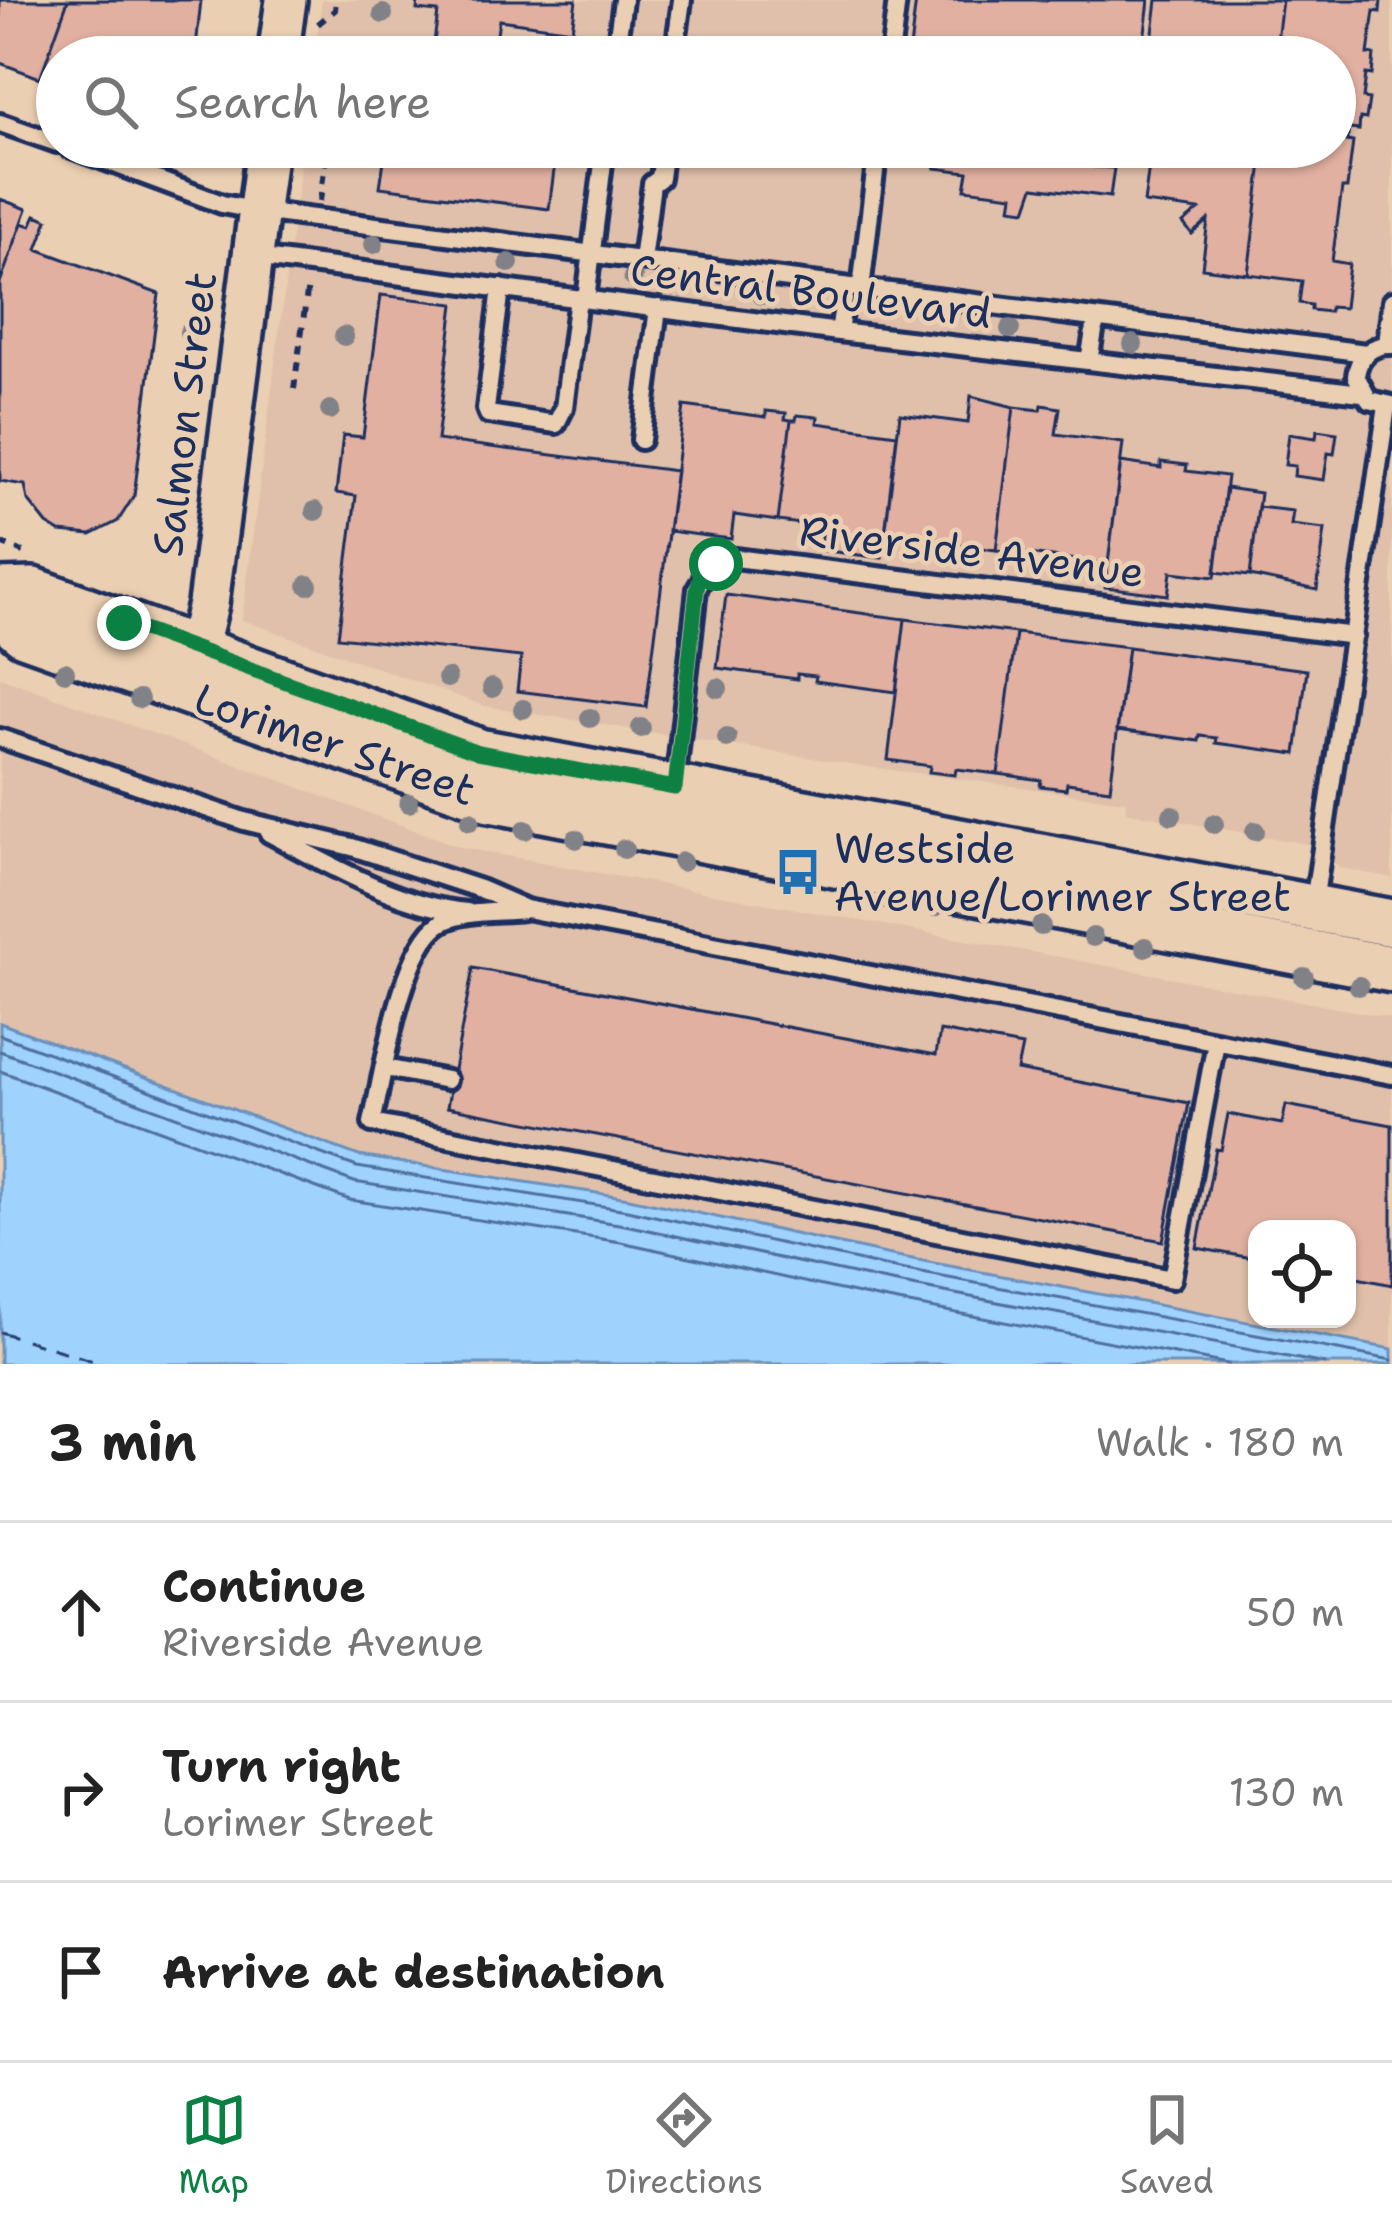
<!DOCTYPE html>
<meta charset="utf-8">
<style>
body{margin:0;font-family:"Shantell Sans",sans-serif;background:#f2f2f2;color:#222}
.controls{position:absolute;right:36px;bottom:36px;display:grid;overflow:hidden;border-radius:24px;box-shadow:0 3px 9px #0004}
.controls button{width:108px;height:108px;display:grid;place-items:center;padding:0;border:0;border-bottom:3px solid #e0e0e0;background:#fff;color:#222;font:60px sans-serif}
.stop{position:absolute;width:36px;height:36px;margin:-27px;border:9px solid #0b8043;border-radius:50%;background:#fff}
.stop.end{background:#0b8043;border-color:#fff;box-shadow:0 3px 12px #0008}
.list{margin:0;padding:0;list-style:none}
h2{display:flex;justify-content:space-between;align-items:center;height:156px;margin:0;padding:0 48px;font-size:51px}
h2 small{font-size:39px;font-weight:400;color:#767676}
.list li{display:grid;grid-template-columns:78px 1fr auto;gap:36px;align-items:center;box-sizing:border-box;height:180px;padding:0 48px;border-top:3px solid #e0e0e0}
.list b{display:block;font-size:45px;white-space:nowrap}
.list p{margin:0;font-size:39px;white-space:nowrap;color:#767676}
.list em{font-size:39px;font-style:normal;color:#767676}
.icon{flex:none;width:66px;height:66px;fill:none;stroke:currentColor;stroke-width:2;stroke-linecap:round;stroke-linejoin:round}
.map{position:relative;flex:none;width:1392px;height:1364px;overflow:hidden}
.search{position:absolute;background:#fff;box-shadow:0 3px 9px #0004;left:36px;right:36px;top:36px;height:132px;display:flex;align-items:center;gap:30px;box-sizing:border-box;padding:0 42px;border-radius:66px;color:#767676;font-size:45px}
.sheet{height:696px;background:#fff}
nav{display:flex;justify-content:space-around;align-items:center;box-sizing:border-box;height:168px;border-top:3px solid #e0e0e0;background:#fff;font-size:33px;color:#767676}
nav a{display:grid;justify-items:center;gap:6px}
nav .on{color:#0b8043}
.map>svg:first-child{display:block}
.built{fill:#e0c0aa;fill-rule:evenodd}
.water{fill:#9fd2fd;stroke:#6a91bd;stroke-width:3}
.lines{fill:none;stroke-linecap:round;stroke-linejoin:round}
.shore{stroke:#50709e;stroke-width:3}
.ferry{stroke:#283f6e;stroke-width:3;stroke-dasharray:15 12;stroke-linecap:butt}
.building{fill:#e1b0a1;stroke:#1b2f5e;stroke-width:3}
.service-casing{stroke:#1b2f5e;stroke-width:26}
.tertiary-casing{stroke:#1b2f5e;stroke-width:48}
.secondary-casing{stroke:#1b2f5e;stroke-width:54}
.path{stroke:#1b2f5e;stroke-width:6;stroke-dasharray:9 9;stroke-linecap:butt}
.service{stroke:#ebcfb2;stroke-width:16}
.tertiary{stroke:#ebcfb2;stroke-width:39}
.secondary{stroke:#ebcfb2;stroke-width:45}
.tree{fill:#818188}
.route{stroke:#0b8043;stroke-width:15}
.labels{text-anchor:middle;stroke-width:9;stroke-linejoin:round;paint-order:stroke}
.street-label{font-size:42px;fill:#1b2f5e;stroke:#ebcfb2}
.poi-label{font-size:42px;fill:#1b2f5e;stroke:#ebcfb2;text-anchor:start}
</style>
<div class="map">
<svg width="1392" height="1364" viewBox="0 0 1392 1364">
<rect width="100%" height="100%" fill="#ebcfb2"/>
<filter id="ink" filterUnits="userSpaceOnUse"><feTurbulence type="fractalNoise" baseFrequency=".00833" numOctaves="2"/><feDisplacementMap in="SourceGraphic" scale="24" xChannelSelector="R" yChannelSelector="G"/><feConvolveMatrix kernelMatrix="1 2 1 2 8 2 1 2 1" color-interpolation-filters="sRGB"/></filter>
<g filter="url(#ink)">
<path class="built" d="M322,0H1392V878L1341,868L1307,844L1127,812L1125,801L869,767L485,706L242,620L303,147H1335V57H314Z
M0,677L463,848L1392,1018V1349L359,1156L0,1023ZM1257,1229H1347V1319H1257Z"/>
<path class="water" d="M0,1023L359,1156L629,1198L886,1254L1392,1349V1364H0Z"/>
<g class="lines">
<path class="shore" d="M0,1035L357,1167L627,1210L884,1266L1392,1360
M0,1051L354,1182L625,1225L881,1280L1325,1364
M0,1071L350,1200L621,1242L877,1298L1228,1364"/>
<path class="ferry" d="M0,1332L103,1364"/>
</g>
<path class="building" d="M0,0H68L40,78L0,63Z
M68,0H201L195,57H57V84L40,78Z
M418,0H576L572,30L499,20L494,57H432L438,12L417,10Z
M916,0H1149L1142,57H909Z
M1157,0H1282L1275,57H1150Z
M1282,0H1381L1380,12L1374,11L1368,54L1374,55L1372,75L1366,74L1363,98L1369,99L1366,119L1360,118L1359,130L1349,129L1347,141L1353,142L1347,188H1342L1332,261L1349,264L1344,308L1330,307L1329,312L1311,310V305L1299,303L1302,281L1248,274L1264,147H1335V57H1275Z
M386,147H557L549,209L380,187Z
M937,147H1097L1095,167L1114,168L1110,197L1034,187L1026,210L1011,208L1013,195L965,189L968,172L935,168Z
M1138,147H1264L1248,274L1202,268L1208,220L1192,234L1183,223L1199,210L1144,203L1150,158L1137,156Z
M0,199L27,209L0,283Z
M36,215L48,220L37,249L159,294L134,496L118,521L91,535L60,532L47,524L28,500L25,485L0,481V283L22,223L31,226Z
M381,295L454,304L437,440L676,471L646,707L517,691L521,657L338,637L356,496L336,493L343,435L363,437Z
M971,396L1014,407L996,550L885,535L900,414L968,423Z
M1042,405L1060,408L1056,434L1123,443L1108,564L996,550L1014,407L1041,410Z
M684,406L766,417V411L786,413L785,419L791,420L778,521L734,515L731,539L668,531Z
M797,415L818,417L817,423L897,434L882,558L820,550L823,527L778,521L791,420H796Z
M1317,430L1337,433L1334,454L1328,453L1324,480L1294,476L1295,466L1285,465L1289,434L1316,438Z
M1121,462L1161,468V462L1187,465L1186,471L1227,476L1215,577L1171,572L1168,595L1105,587Z
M1226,488L1260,493L1250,576L1215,572Z
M1258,507L1293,511L1291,525L1325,529L1317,590L1250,576Z
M726,595L905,619L896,692L815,681L816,676L797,674V679L717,668Z
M905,619L1016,633L998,774L956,769L955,775L929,772L930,766L888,760Z
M1016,633L1128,647L1110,789L1067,783L1066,789L1040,786L1041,780L998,774Z
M1128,647L1307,670L1296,754L1216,743L1217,738L1200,736L1199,741L1117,730Z
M473,968L936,1055L940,1031L1022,1046L1017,1070L1189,1103L1163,1241L447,1107Z
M1286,1105L1392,1125V1285L1347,1276V1229H1257V1259L1197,1248L1216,1149L1221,1150L1228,1114L1282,1124Z"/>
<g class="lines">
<defs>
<path id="service" d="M615,57L623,0
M674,57L682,0
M890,57L897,0
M0,123L57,143
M69,147L222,204L259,211L1366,353
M255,257L839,332L1362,393
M642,261L652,184L660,178L664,147
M501,288L486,409L488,414L556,424L564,408L578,298
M861,289L878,147
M586,299L605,147
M839,332L846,287
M1387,344L1392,301
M1392,345C1372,344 1358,356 1356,376L1369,400L1392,405
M1089,361L1096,319
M641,440L658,308
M0,738L244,821L352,847L480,889L526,909L1392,1075
M675,785L697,589L707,570L735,558L1354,636
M269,833C330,865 398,906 467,912
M1314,903L1387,406
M523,910C498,913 463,910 441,923C401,948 383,1076 372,1123L1172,1279L1216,1042
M385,1068L447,1080"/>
<path id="tertiary" d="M278,57L286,0
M191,676L208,604L267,147"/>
<path id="secondary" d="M0,592L33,591L479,752L1392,923
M0,613L24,633L490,799L1392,969"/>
</defs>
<use href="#service" class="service-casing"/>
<use href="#tertiary" class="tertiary-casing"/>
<use href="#secondary" class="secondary-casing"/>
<path class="path" d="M318,24L335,10L336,0
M320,201L327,147
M294,389L308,285
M0,543L23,552"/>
<use href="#service" class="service"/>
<use href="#tertiary" class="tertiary"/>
<use href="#secondary" class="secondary"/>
</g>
<g class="tree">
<circle cx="383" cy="14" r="10"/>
<circle cx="374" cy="244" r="10"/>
<circle cx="509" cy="263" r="10"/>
<circle cx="633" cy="277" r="10"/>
<circle cx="761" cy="295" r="10"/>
<circle cx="883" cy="308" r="10"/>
<circle cx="1010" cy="329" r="10"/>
<circle cx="189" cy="332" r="10"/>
<circle cx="344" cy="336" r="10"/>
<circle cx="1133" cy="344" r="10"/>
<circle cx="330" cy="410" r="10"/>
<circle cx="315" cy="511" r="10"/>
<circle cx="308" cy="585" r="10"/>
<circle cx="65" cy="672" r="10"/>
<circle cx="447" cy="678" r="10"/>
<circle cx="492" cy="688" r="10"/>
<circle cx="718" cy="688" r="10"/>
<circle cx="139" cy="699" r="10"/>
<circle cx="523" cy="709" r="10"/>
<circle cx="590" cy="718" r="10"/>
<circle cx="641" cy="728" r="10"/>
<circle cx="727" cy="738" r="10"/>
<circle cx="409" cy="803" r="10"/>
<circle cx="1172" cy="815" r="10"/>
<circle cx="470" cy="821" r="10"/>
<circle cx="1214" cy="824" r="10"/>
<circle cx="525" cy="830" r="10"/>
<circle cx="1255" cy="831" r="10"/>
<circle cx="576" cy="839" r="10"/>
<circle cx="624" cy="849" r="10"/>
<circle cx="682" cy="862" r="10"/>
<circle cx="885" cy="900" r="10"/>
<circle cx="935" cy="907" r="10"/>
<circle cx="1041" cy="926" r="10"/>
<circle cx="1093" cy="937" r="10"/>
<circle cx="1145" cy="947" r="10"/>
<circle cx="1304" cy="977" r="10"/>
<circle cx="1359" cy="986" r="10"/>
</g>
</g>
<g class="lines" filter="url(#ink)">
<path class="route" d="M124,623L478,752L675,788L697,589L700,578L716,564"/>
</g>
<defs>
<symbol id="bus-bare" viewBox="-9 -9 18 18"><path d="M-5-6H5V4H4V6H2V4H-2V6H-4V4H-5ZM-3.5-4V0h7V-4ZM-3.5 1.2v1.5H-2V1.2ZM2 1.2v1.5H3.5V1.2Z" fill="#1f6fb2" stroke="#ebcfb2" stroke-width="2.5" paint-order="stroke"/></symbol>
</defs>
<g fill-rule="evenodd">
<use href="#bus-bare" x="765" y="839" width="66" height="66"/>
</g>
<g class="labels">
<g class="street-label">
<text transform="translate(811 291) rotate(7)" y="15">Central Boulevard</text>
<text transform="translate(184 414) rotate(-83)" y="15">Salmon Street</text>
<text transform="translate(972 551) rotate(7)" y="15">Riverside Avenue</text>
<text transform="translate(335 744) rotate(19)" y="15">Lorimer Street</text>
</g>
<g class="poi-label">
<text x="834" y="863">Westside<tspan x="834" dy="48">Avenue/Lorimer Street</tspan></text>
</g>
</g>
</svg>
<div class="controls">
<button><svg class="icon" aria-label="locate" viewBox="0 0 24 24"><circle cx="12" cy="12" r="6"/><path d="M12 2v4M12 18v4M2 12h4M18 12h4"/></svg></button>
</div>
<div class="stop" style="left:716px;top:564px"></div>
<div class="stop end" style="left:124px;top:623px"></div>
<div class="search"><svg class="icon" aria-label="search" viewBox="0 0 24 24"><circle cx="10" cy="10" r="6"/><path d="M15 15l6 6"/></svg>Search here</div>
</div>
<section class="sheet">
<h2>3 min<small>Walk · 180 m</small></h2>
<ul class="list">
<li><svg class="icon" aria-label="ahead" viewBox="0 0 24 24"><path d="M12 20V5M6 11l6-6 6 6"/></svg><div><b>Continue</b><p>Riverside Avenue</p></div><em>50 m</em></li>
<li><svg class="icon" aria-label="right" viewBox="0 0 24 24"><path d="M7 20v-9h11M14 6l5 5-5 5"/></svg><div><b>Turn right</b><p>Lorimer Street</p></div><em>130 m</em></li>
<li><svg class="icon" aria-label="arrive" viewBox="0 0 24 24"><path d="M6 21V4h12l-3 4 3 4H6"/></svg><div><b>Arrive at destination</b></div></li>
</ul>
</section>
<nav>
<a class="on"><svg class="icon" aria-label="map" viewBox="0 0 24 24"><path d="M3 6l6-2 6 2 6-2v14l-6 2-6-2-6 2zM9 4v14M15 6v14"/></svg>Map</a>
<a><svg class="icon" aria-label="directions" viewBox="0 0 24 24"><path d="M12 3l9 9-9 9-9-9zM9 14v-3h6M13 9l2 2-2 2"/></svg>Directions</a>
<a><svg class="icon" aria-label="saved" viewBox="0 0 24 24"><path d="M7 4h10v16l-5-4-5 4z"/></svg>Saved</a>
</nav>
